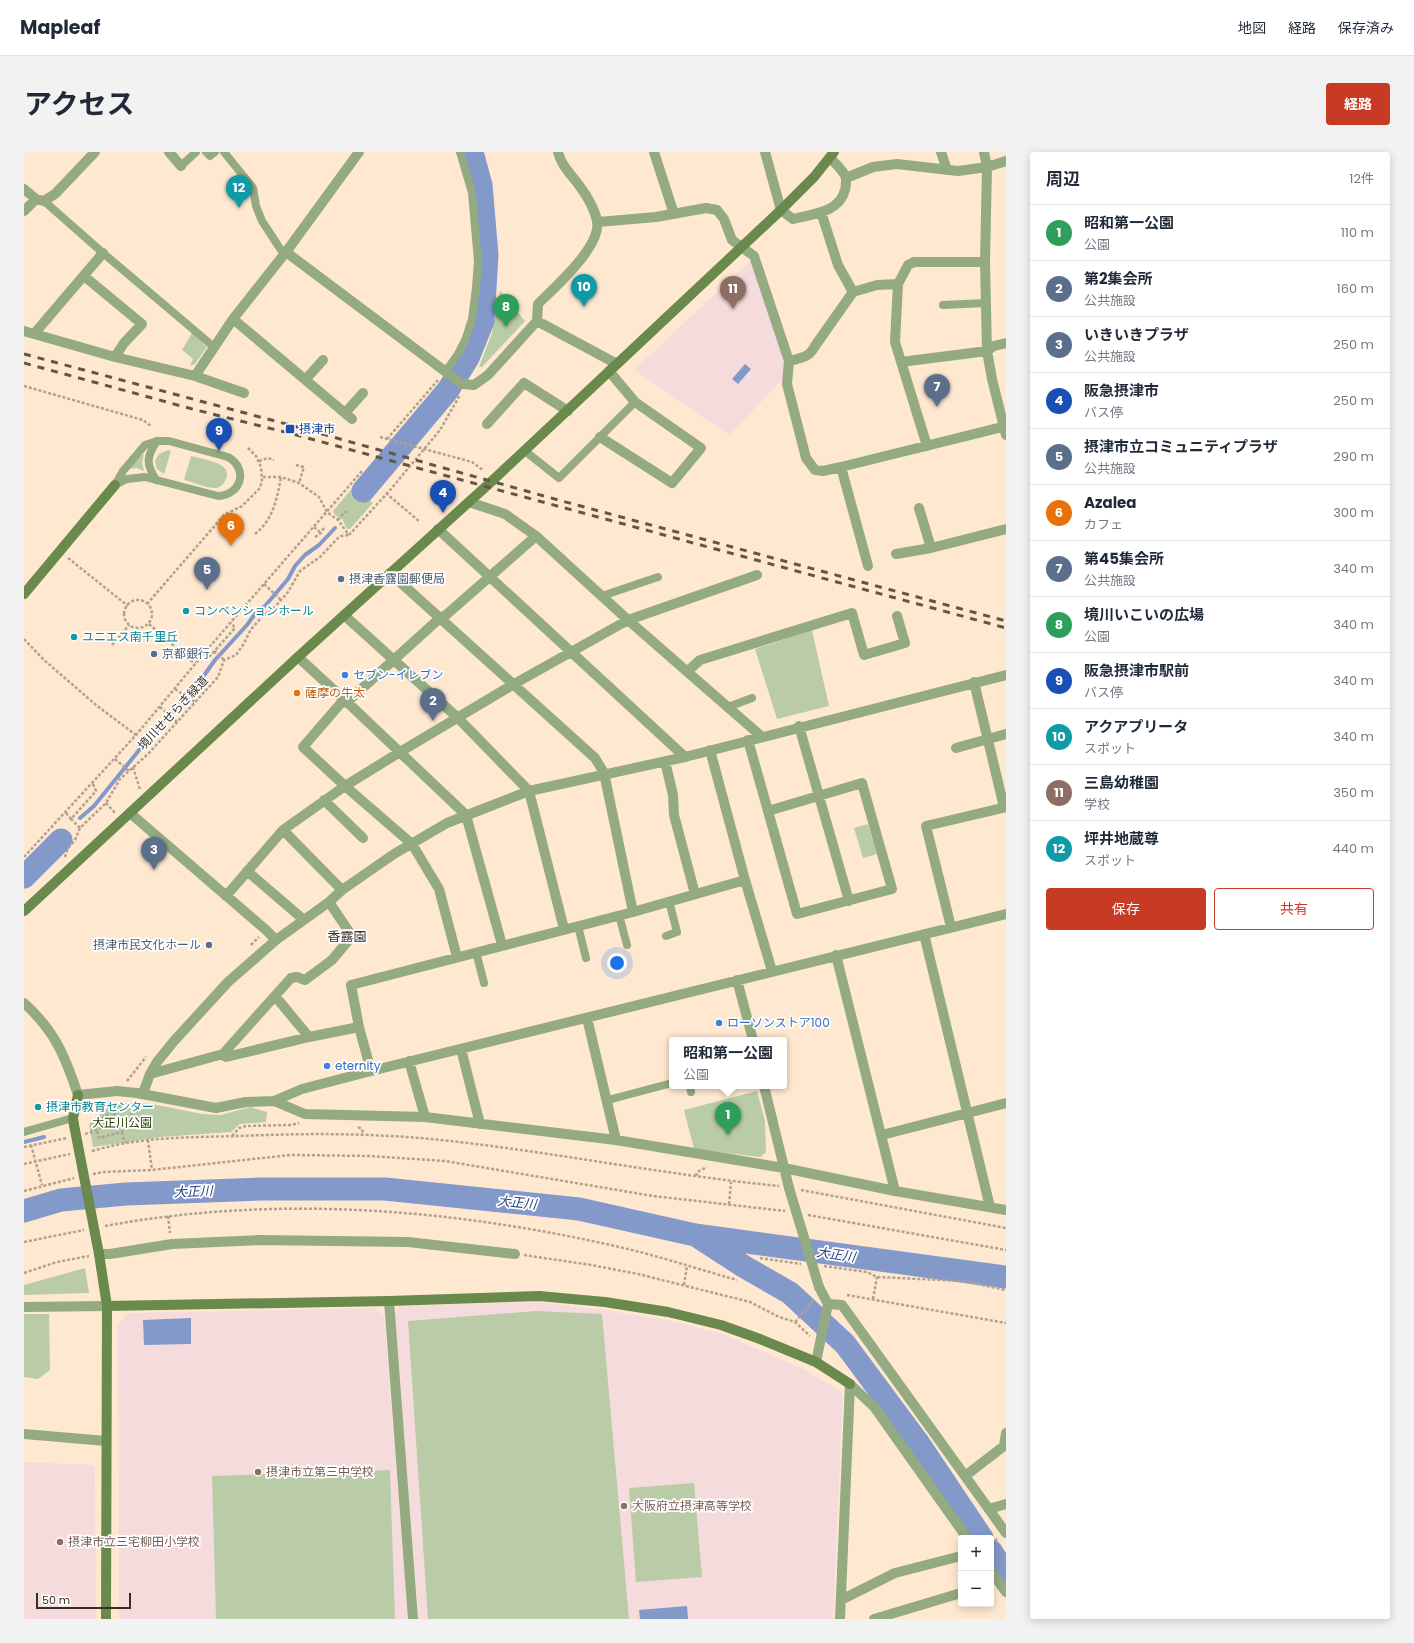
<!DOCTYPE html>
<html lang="ja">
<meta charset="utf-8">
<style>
body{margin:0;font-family:Poppins,"Noto Sans JP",sans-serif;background:#f2f2f3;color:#1f2937}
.controls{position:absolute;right:12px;bottom:12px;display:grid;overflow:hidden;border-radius:4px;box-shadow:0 2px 10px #0003}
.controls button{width:36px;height:36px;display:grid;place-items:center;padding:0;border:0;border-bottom:1px solid #e0e1e3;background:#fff;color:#1f2937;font:20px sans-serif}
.scale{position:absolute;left:12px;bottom:10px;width:95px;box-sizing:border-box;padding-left:4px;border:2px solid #372e25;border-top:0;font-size:11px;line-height:14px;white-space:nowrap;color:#372e25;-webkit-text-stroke:3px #fff;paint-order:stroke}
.you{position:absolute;left:593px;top:811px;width:14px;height:14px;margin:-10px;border:3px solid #fff;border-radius:50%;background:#1a73e8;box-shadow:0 0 0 6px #1a73e833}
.badge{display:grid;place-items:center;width:26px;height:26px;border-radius:50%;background:#c73b25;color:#fff;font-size:13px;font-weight:700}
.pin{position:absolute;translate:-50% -33px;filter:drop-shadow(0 1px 2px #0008)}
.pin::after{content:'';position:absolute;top:21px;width:14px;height:12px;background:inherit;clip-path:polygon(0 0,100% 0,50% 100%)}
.popup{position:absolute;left:645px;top:885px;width:118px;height:52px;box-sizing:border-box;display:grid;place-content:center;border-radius:4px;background:#fff;filter:drop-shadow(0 1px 3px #0005);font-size:13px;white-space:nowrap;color:#747a83}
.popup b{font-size:15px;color:#1f2937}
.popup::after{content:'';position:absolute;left:50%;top:100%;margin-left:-8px;border:8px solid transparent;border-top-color:#fff}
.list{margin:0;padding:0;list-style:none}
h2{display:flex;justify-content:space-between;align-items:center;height:52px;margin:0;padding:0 16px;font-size:17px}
h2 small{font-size:13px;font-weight:400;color:#747a83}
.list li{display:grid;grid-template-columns:26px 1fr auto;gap:12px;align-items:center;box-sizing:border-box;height:56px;padding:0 16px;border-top:1px solid #e0e1e3}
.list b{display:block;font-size:15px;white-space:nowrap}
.list p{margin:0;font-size:13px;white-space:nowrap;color:#747a83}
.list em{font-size:13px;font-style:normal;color:#747a83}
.actions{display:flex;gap:8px;padding:12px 16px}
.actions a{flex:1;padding:9px 0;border:1px solid #c73b25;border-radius:4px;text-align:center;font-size:14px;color:#c73b25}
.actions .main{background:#c73b25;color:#fff}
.map{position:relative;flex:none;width:982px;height:1467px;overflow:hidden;border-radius:4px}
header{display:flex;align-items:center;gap:24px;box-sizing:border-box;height:56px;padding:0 20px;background:#fff;border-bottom:1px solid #e0e1e3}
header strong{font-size:19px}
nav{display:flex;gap:22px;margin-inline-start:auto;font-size:14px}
.intro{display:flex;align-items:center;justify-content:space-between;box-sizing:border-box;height:96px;padding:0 24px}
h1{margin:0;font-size:28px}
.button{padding:10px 18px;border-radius:4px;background:#c73b25;color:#fff;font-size:14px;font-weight:700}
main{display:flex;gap:24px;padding:0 24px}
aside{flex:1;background:#fff;border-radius:4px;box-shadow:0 2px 10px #0003}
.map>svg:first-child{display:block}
.education{fill:#f6dbdd}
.green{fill:#bacba8}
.water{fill:#8299ca}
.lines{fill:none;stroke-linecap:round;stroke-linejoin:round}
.stream{stroke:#8299ca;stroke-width:4}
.river{stroke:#8299ca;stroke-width:23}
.path{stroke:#b2a18e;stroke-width:2.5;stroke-dasharray:3 2;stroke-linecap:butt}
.lane{stroke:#94aa81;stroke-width:8}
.street{stroke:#94aa81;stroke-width:10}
.secondary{stroke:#6a894c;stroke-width:10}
.rail{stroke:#62564a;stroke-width:3;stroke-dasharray:7 7;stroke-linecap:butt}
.street-bridge{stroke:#94aa81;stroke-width:10}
.secondary-bridge{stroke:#6a894c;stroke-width:10}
.transit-dot{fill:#1a4fb4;stroke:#fff;stroke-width:1.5}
.service-dot{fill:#5c6f8a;stroke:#fff;stroke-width:1.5}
.culture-dot{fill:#0f9aa8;stroke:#fff;stroke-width:1.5}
.shop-dot{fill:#3f7fe0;stroke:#fff;stroke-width:1.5}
.food-dot{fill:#e8710a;stroke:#fff;stroke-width:1.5}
.education-dot{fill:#8d6e63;stroke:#fff;stroke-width:1.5}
.labels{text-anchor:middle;stroke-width:3.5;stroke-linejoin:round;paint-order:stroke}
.transit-label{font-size:12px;fill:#164399;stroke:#fff;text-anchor:start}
.service-label{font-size:12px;fill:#4e5e75;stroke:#fff;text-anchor:start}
.culture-label{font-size:12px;fill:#0d838f;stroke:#fff;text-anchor:start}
.shop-label{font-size:12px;fill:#366cbe;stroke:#fff;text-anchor:start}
.food-label{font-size:12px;fill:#c56008;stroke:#fff;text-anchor:start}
.street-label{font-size:12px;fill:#372e25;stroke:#fff}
.park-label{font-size:12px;fill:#273e02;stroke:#fff}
.education-label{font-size:12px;fill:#785e54;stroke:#fff;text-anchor:start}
.neighbourhood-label{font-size:13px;fill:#372e25;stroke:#fff}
.water-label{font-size:13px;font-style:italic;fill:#26407c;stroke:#fff}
</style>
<header>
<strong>Mapleaf</strong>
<nav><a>地図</a><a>経路</a><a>保存済み</a></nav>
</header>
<div class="intro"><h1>アクセス</h1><a class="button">経路</a></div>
<main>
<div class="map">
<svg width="982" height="1467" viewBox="0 0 982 1467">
<rect width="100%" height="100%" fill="#ffe8d0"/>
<path class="education" d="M727,108L760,207V226L705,283L610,218Z
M515,1150L580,1158L643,1168L696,1181L780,1217L819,1241L809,1467H395L370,1161L375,1154Z
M351,1156L360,1164L384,1467H95L94,1173L104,1161Z
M0,1310L71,1313L72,1467H0Z"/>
<path class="green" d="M476,139L501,169L458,215H455L468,181Z
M168,181L183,195L171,212L166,214L169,207L158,198Z
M144,298L147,299L140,322L133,317L131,309L135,302Z
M120,302L118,311L120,319L113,316L105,317L117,304Z
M167,304C178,307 212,311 201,329C199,333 195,336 191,336C181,336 169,330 160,328Z
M330,334L349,351L326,377H323L318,367L311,363L309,359Z
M788,478L805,554L753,567L731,497Z
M844,672L853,702L839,706L830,676Z
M733,939L741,969L742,1000L736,1005L670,997L660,958Z
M89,951L128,952L178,962L197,963L226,955L243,960L242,970L216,972L207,980L137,985L69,995L65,972Z
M61,1116L65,1141L0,1143V1133Z
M512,1159L578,1162L605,1467H404L384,1169Z
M0,1162H25L26,1218L14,1227L0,1225Z
M366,1318L371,1467H192L188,1324Z
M670,1331L678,1425L612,1430L605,1336Z"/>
<path class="water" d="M721,212L727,217L714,232L708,227Z
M167,1166V1192L120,1193L119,1168Z
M663,1454L664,1467H616L615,1458Z"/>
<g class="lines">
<path class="stream" d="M56,666L70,654L120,592L131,582L143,564L164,546L191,508L223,473L231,462L241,454L264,427L271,414L281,403L295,393L311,376
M0,990L20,985"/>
<path class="river" d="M339,339L424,238L444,206L459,169L463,103L457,33L448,0
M0,725L37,688
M0,1059L37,1048L102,1042L239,1037H361L555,1057L671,1083L982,1125
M676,1086L719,1114L766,1141L821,1192L893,1289L958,1386
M967,1399L982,1422"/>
<path class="path" d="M0,234L119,268L127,274
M356,285L448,310L459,318
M363,287L414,228
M235,309L244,306L250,308
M272,313L280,315L275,331
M239,325H257L275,331L295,345L303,360L314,368L325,383
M362,341L396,370
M314,368L319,362L323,359
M290,375L297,381
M231,382C249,368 253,347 257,325
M325,383L367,337L416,278L436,243
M291,385L297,381L301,374
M44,406L104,454
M240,432L257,448
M100 462a14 14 0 1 1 28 0a14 14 0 1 1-28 0Z
M123,452L200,363L218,354L236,336L238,328L237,315L232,304L223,295
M125,472L171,512
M0,487L20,508L72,553L112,583
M88,493L105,473
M190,499L200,508
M181,500L186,504L211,476L207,470
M151,537L171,550
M136,555L153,570
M91,607L105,619
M109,615L116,638
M82,651L91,661
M42,661L47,667
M56,676L47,667L72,639L69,632
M0,705L112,583L181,500L338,319
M41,705L44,696L51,688L56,676L82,651L96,627L124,602L194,525L200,508L212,503L219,493L227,477L240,463L250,456L264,440L276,419L296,405L314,386L317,384L325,383
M227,793L235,785
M103,929L122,905
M68,969L78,966L88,960L92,961
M334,975L338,977L339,982
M73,979L75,986L98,980L113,951
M98,980L101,991
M61,982C80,977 89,966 99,950
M208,984L215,976L222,974L267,973L275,971
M124,988L128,1018
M7,993L18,1033
M0,995L43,986
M68,999C79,996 90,993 102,991C139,985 178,985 216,984C283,981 350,981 417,988C530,1000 642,1023 755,1034
M0,1012L46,1002
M69,1022L79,1020L128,1018L266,1003L346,1004L421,1009L629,1044L761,1059
M672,1024L673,1020L683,1015
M777,1038L982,1076
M0,1039L50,1026
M705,1052L707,1030
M784,1063L982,1098
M144,1064L146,1081
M81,1074C255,1042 433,1057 604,1097C641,1106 677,1118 713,1128
M0,1090L60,1078
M500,1103L567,1113L614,1122L726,1150L755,1165L771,1170L786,1184
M736,1106L777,1112
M800,1114L843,1120L853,1125L939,1129L982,1138
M0,1121L33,1110L65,1104
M660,1133L663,1114
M823,1143L982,1171
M849,1147L853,1125
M771,1170L789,1149V1147
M967,1391L973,1387"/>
<path class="lane" d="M182,0L186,4L191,0
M200,0L229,36L232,54L238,69L257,98L262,100
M157,14L172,0
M20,49L79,101L190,195
M919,153L962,151
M421,220L434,202L442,186L448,167L452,136L454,109L448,41L436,0
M133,289H145L204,305C225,317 217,343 194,344L121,325L103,327L91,333L99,319L121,293Z
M501,299L535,326L611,250
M132,328C122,312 122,305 133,289
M578,444L634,425
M704,555L728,546
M595,763L603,793
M554,774L562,806
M642,784L653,780L645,749
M452,800L460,831
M666,934L667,940
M584,948L648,931
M0,980L49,966"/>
<path class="street" d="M145,0L157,14
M630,0L650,62
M741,0L757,58L769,67C788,62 815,61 821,38C822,35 822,29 822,26C820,19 811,11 806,6
M917,0L923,18
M960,0L963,15L961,110L963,199L968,227L982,283
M822,26L849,15L873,12L934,19L963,15L982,9
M0,37L12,47L20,49L31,42L71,0
M0,59L12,47
M797,60L814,113L829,140L853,133L874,132
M574,70L632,65L682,56L693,58L700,67L708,88L730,104L765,209L763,232L782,306L791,318L799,319L817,315L982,274
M262,100L335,0
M60,124L118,172L100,191L91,205
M209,167L328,267
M513,169L514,152C531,135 578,94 573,69C571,58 563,44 557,36C549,24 537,14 534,0
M0,179L91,205L171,224L209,167L262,100L438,232L450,233L464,223L513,169L593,212
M10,182L79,101
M765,209C777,206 785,206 791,194L829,140
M877,210L963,199L970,194L982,191
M171,224L220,241
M282,227L299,208
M321,261L339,241
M463,272L500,231L544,259
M576,285L648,331L677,296L611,250L585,219
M903,294L871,190L874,132L884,113L890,110H961
M817,315L844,414
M445,350L481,362L512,384L604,468L738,585
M895,356L907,396
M414,377L661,605
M872,402L907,396L982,377
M366,421L571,606L580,621L609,760
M320,463L434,566L505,639L540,777
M274,505L323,550L442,663L478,793
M664,519L676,508L828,461L840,503L881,491L873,464
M950,530L980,655
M775,574L825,749
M724,588L773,762L868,737L838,631L744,659
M932,596L982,582
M686,598L721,728L748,819
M641,609L649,643L650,663L671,742
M300,648L339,686
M106,661L242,778L252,788
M223,719L280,768
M318,738L259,678L321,634L376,600L490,532L604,468L733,423
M202,744L259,678
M927,775L902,674L982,655
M900,782L966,1055
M812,803L871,1039
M433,805L415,737L388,692L321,634L279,595L317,551L323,550L416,466L422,463L512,384
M713,828L729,888
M251,844L285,885
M0,851C31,879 41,904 54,943L93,939
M563,866L592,988
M437,897L456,972
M199,902L202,905L285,885L335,875
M385,909L401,965
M347,919L335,875L327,833L609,760L721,728
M126,922L199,902L267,826L273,825L281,828L308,808L328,784L305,750
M740,934L765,1036
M113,941L192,956L222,950L250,949L278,937L347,919L982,762
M119,941L126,922L133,910L150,889L204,830L252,788L305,750L318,738L370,702L423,671L505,639L661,605L982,523
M250,949L281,962L401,965L592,988L760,1016L871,1039L982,1058
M858,983L982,951
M75,1102H86L148,1092L235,1088L384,1090L491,1102
M365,1149L389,1467
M804,1152L818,1153L982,1381
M0,1155L83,1154
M792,1210L804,1152L795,1135
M826,1232L851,1256L943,1386
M0,1282L82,1289
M941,1324L980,1294L982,1281
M965,1357L982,1352
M967,1419L982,1440
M817,1448L871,1421L937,1404
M816,1467L826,1232
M850,1467L937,1441"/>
<path class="secondary" d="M0,442L91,333
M0,759L274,505L468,329L593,212L757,58L790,25L810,0
M50,973L49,966L54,943
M75,1102L83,1154L82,1467
M83,1154L365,1149L515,1144L581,1150L644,1160L697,1173L736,1187L792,1210L826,1232"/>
<path class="rail" d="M0,202L266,273L538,349L982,469
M0,211L172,258L265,281L982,476"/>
<path class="street-bridge" d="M93,939L113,941
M765,1036L795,1135"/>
<path class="secondary-bridge" d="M50,973L75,1102"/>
</g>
<rect class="transit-dot" x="261" y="272" width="10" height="10" rx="2"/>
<g class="service-dot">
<circle cx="317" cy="427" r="4"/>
<circle cx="130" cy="502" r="4"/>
<circle cx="185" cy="793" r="4"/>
</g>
<g class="culture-dot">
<circle cx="162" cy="459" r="4"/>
<circle cx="50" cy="485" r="4"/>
<circle cx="14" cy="955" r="4"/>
</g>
<g class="shop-dot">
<circle cx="321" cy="523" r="4"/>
<circle cx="695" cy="871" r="4"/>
<circle cx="303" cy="914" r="4"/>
</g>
<circle class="food-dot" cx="273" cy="541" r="4"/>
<g class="education-dot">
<circle cx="234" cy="1320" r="4"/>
<circle cx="600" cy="1354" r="4"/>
<circle cx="36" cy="1390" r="4"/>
</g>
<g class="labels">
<g class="transit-label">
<text x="275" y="281">摂津市</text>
</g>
<g class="service-label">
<text x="325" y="431">摂津香露園郵便局</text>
<text x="138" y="506">京都銀行</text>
<text x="177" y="797" text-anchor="end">摂津市民文化ホール</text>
</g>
<g class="culture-label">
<text x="170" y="463">コンベンションホール</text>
<text x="58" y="489">ユニエス南千里丘</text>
<text x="22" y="959">摂津市教育センター</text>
</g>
<g class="shop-label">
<text x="329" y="527">セブン-イレブン</text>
<text x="703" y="875">ローソンストア100</text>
<text x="311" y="918">eternity</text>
</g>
<g class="food-label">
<text x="281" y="545">薩摩の牛太</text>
</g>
<g class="street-label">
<text transform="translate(149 561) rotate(-47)" y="4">境川せせらぎ緑道</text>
</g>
<g class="park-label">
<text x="98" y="975">大正川公園</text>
</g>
<g class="education-label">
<text x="242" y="1324">摂津市立第三中学校</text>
<text x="608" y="1358">大阪府立摂津高等学校</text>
<text x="44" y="1394">摂津市立三宅柳田小学校</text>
</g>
<g class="neighbourhood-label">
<text x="323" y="789">香露園</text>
</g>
<g class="water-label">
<text transform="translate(169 1039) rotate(-2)" y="5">大正川</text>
<text transform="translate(493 1050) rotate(6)" y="5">大正川</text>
<text transform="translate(812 1102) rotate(8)" y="5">大正川</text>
</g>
</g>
</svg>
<div class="controls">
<button>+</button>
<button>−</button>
</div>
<div class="scale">50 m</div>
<div class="you"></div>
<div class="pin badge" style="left:704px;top:983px;background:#2e9e5b">1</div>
<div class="popup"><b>昭和第一公園</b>公園</div>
<div class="pin badge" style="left:409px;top:569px;background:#5c6f8a">2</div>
<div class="pin badge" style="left:130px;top:718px;background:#5c6f8a">3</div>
<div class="pin badge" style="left:419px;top:361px;background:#1a4fb4">4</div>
<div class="pin badge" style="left:183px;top:438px;background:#5c6f8a">5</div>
<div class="pin badge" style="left:207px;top:394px;background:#e8710a">6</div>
<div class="pin badge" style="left:913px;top:255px;background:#5c6f8a">7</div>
<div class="pin badge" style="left:482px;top:175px;background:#2e9e5b">8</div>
<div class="pin badge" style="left:195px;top:299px;background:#1a4fb4">9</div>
<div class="pin badge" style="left:560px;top:155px;background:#0f9aa8">10</div>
<div class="pin badge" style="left:709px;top:157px;background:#8d6e63">11</div>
<div class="pin badge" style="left:215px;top:56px;background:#0f9aa8">12</div>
</div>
<aside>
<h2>周辺<small>12件</small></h2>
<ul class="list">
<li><span class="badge" style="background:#2e9e5b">1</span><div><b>昭和第一公園</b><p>公園</p></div><em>110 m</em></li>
<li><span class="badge" style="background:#5c6f8a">2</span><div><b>第2集会所</b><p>公共施設</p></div><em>160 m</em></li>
<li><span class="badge" style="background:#5c6f8a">3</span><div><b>いきいきプラザ</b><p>公共施設</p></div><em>250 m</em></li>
<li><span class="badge" style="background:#1a4fb4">4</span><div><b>阪急摂津市</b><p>バス停</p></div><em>250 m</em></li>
<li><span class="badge" style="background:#5c6f8a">5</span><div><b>摂津市立コミュニティプラザ</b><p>公共施設</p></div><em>290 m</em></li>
<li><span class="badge" style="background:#e8710a">6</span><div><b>Azalea</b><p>カフェ</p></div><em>300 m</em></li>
<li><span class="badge" style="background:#5c6f8a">7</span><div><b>第45集会所</b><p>公共施設</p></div><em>340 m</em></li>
<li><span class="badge" style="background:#2e9e5b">8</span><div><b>境川いこいの広場</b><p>公園</p></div><em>340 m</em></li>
<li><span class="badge" style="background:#1a4fb4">9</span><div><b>阪急摂津市駅前</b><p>バス停</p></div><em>340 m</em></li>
<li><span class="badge" style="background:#0f9aa8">10</span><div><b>アクアプリータ</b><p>スポット</p></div><em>340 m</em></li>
<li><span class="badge" style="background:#8d6e63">11</span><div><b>三島幼稚園</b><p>学校</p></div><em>350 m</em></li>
<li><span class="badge" style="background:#0f9aa8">12</span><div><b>坪井地蔵尊</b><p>スポット</p></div><em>440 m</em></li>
</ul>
<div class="actions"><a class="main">保存</a><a>共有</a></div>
</aside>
</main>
